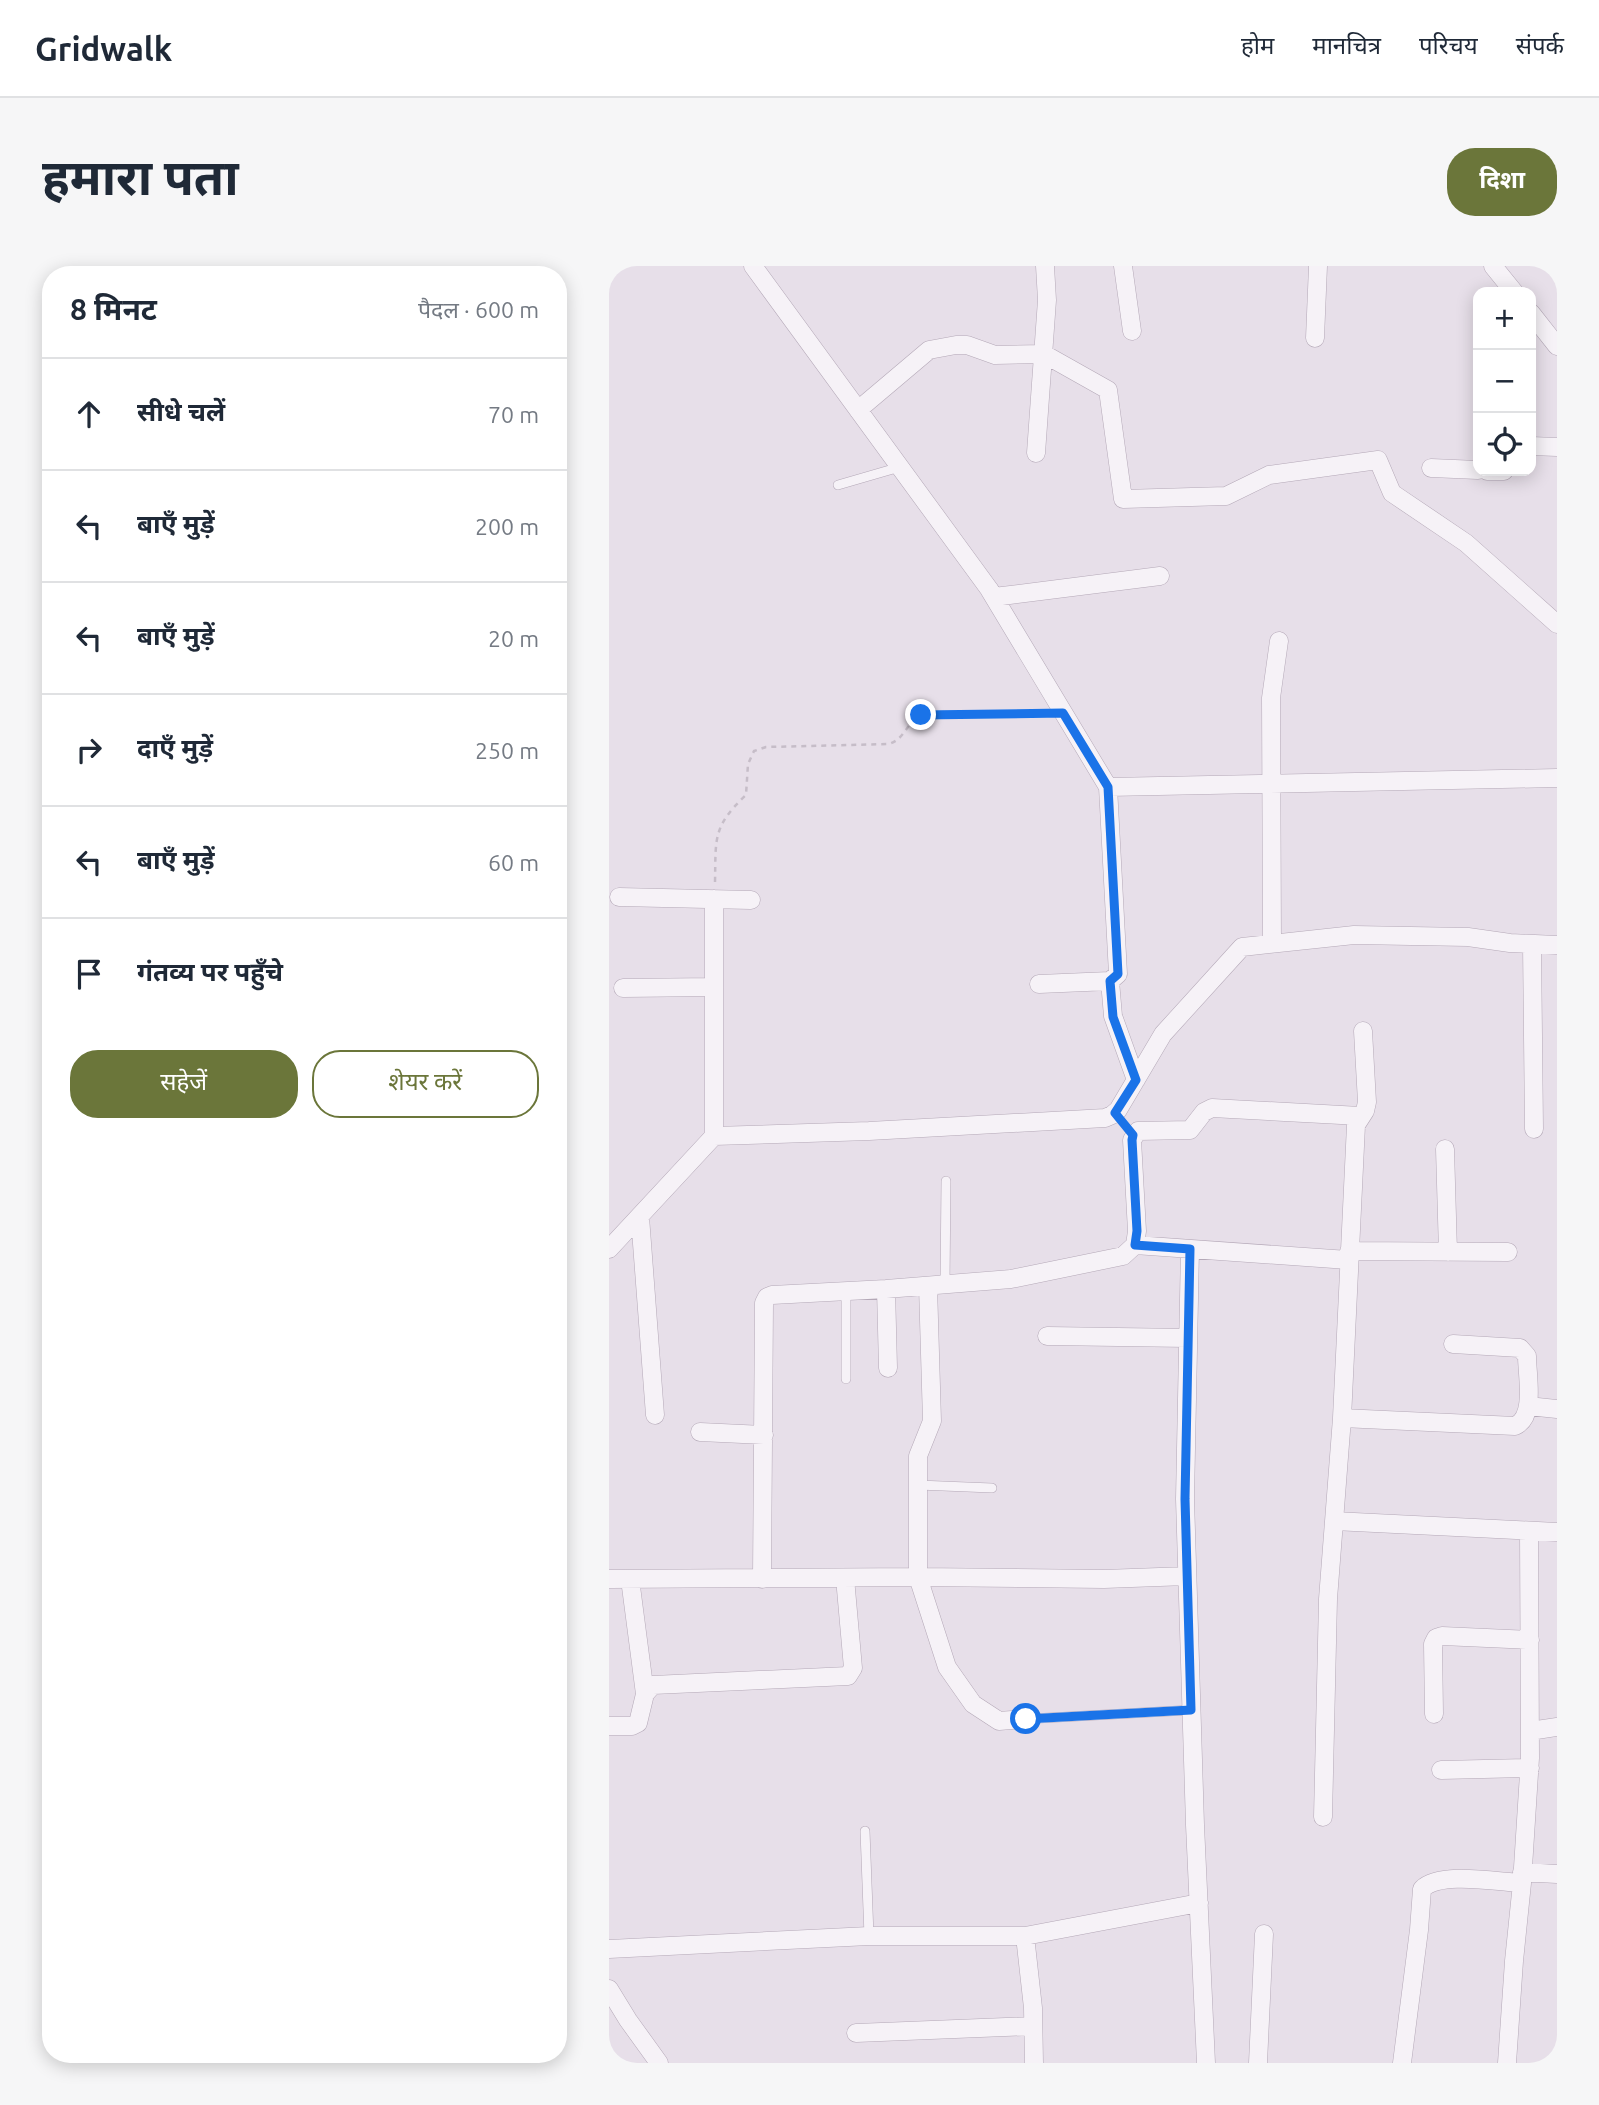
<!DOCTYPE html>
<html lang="hi">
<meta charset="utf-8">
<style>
body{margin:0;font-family:Ubuntu,"Noto Sans Devanagari",sans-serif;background:#f6f6f7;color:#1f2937}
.controls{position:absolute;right:21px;top:21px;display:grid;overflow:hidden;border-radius:14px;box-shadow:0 4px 18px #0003}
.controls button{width:63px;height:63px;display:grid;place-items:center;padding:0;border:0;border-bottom:2px solid #e0e1e3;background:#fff;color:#1f2937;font:35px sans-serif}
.stop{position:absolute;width:21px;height:21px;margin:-16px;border:5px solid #1a73e8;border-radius:50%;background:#fff}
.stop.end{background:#1a73e8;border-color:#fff;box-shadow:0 2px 7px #0008}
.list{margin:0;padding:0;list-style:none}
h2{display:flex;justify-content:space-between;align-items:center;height:91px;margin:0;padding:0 28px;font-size:30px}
h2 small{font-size:23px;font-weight:400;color:#747a83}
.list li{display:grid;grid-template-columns:46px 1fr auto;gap:21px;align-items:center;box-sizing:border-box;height:112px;padding:0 28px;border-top:2px solid #e0e1e3}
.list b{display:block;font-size:26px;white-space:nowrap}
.list em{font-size:23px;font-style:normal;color:#747a83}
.actions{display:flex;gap:14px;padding:21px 28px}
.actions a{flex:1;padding:16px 0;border:2px solid #6b763a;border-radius:28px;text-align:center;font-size:24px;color:#6b763a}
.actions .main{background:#6b763a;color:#fff}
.icon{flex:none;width:38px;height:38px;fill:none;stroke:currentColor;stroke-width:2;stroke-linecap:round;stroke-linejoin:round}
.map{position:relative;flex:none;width:948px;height:1797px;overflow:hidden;border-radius:28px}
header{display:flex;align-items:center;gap:42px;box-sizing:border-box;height:98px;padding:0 35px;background:#fff;border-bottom:2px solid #e0e1e3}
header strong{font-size:33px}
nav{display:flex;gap:38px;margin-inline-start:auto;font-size:24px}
.intro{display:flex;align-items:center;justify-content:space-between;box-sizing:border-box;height:168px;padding:0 42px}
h1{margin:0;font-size:49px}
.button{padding:18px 32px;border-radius:28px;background:#6b763a;color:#fff;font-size:24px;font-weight:700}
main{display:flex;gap:42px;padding:0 42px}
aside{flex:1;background:#fff;border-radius:28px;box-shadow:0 4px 18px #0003}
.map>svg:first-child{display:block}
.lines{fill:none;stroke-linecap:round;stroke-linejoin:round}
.lane-casing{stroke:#b4a8b7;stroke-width:10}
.street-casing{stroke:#b4a8b7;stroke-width:19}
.path{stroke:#c6bdc8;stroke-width:2.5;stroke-dasharray:5 5;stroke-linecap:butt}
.lane{stroke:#f6f2f7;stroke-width:9}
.street{stroke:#f6f2f7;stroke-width:18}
.route{stroke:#1a73e8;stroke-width:9}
</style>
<header>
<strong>Gridwalk</strong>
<nav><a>होम</a><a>मानचित्र</a><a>परिचय</a><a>संपर्क</a></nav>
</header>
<div class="intro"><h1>हमारा पता</h1><a class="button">दिशा</a></div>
<main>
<aside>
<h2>8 मिनट<small>पैदल · 600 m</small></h2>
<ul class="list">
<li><svg class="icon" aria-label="ahead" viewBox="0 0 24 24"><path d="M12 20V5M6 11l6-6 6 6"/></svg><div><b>सीधे चलें</b></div><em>70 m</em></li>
<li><svg class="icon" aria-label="left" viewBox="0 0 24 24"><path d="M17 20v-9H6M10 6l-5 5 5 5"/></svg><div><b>बाएँ मुड़ें</b></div><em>200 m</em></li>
<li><svg class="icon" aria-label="left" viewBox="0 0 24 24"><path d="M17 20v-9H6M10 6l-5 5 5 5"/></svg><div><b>बाएँ मुड़ें</b></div><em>20 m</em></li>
<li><svg class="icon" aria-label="right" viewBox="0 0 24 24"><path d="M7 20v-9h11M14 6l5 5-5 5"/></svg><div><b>दाएँ मुड़ें</b></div><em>250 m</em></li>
<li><svg class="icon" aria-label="left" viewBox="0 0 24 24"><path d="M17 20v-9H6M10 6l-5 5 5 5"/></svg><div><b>बाएँ मुड़ें</b></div><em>60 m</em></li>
<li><svg class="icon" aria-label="arrive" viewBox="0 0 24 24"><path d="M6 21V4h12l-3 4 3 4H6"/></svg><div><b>गंतव्य पर पहुँचे</b></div></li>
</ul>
<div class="actions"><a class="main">सहेजें</a><a>शेयर करें</a></div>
</aside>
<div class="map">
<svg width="948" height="1797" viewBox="0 0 948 1797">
<rect width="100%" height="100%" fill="#e7dfe9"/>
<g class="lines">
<defs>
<path id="lane" d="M229,219L291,201
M336,1018L337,915
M237,1026V1113
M309,1219L383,1222
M417,1453L582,1444
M256,1565L260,1670"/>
<path id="street" d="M144,0L380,323L499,521L509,708L501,715L430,718
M514,0L523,65
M884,0L905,26
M922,47L948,80
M706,72L709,0
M249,144L320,84L347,79H358L386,89L435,88L499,124L514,233L617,230L660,209L769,194L783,227L857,277L948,358
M922,180L948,181
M427,187L438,34L436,0
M822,202L869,204
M878,205H895
M385,331L551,310
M499,521L948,512
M10,631L142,634
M663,677L662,432L670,375
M923,678L925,863
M501,715L504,750L527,814
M14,722L105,721
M105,870V633
M836,883L839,986
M31,951L46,1149
M526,979L739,994
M0,983L105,870L260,865L496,852L503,849L509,844L554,768L633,681L745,669L859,671L901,677L948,679
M581,983L576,1233L586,1559L597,1797
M740,985L899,986
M319,1020L323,1155L309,1190V1311L338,1401L364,1438L390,1455L417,1453
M277,1023L279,1102
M438,1070L579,1072
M919,1140L948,1143
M733,1152L906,1160C927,1151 918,1110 918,1090L911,1082L844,1078
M91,1166L155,1169
M725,1255L948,1266
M0,1313L309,1311L495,1313L578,1310
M21,1313L36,1428
M153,1313L155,1037L158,1031L163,1029L277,1023L402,1013L514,990L526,979L528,965L523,874L529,865L581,864L595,846L603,842L751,850
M825,1448L824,1378L827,1372L833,1370L921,1374
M0,1460H23L29,1457L36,1428L44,1419L239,1410L244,1402L236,1312
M921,1465L948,1461
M832,1504L921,1502
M714,1551L719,1333L733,1152L747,859L756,845L758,836L754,765
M913,1606L948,1608
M913,1617L921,1492L920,1265
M416,1670L424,1742L425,1797
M0,1683L260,1670H416L590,1637
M0,1723L19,1754L50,1797
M247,1767L424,1760
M649,1797L655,1668
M793,1797L810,1664L813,1623C831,1605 888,1616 913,1617L905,1695L898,1797"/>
</defs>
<use href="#lane" class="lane-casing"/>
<use href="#street" class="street-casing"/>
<path class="path" d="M106,616C107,573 103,561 137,529L139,498L145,485L157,481L280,478C296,473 297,457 312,449L437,447"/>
<use href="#lane" class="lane"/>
<use href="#street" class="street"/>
</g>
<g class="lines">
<path class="route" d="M312,449L454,447L499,521L509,708L501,715L504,751L527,814L506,847L524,869L523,874L528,965L526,979L581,983L576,1233L582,1444L417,1453"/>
</g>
</svg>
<div class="controls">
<button>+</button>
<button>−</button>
<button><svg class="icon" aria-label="locate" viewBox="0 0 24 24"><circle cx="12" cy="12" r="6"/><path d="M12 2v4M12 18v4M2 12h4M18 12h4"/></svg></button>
</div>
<div class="stop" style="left:417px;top:1453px"></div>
<div class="stop end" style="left:312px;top:449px"></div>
</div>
</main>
